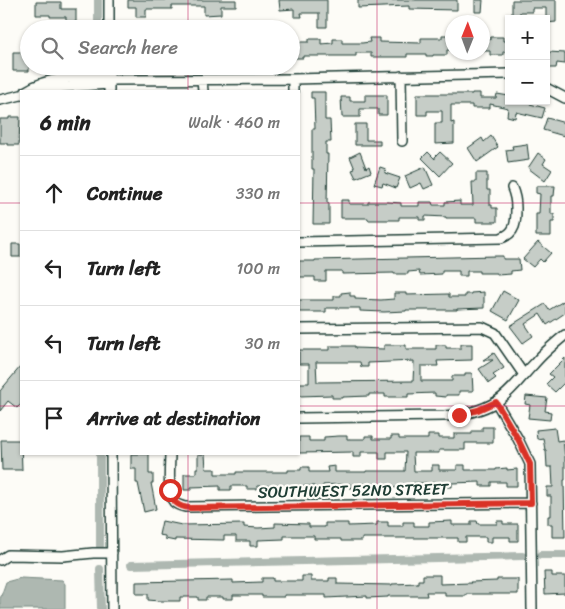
<!DOCTYPE html>
<meta charset="utf-8">
<style>
body{margin:0;font-family:Sriracha,sans-serif;background:#f6f6f6;color:#222}
.controls{position:absolute;right:15px;top:15px;display:grid;overflow:hidden;border-radius:0px;box-shadow:0 1px 4px #0004}
.controls button{width:45px;height:45px;display:grid;place-items:center;padding:0;border:0;border-bottom:1px solid #e0e0e0;background:#fff;color:#222;font:25px sans-serif}
.compass{position:absolute;left:445px;top:15px;width:45px;height:45px;border-radius:50%;background:#fff;box-shadow:0 1px 4px #0004;rotate:1deg}
.stop{position:absolute;width:15px;height:15px;margin:-11px;border:4px solid #d93025;border-radius:50%;background:#fff}
.stop.end{background:#d93025;border-color:#fff;box-shadow:0 1px 5px #0008}
.list{margin:0;padding:0;list-style:none}
h2{display:flex;justify-content:space-between;align-items:center;height:65px;margin:0;padding:0 20px;font-size:21px}
h2 small{font-size:16px;font-weight:400;color:#767676}
.list li{display:grid;grid-template-columns:32px 1fr auto;gap:15px;align-items:center;box-sizing:border-box;height:75px;padding:0 20px;border-top:1px solid #e0e0e0}
.list b{display:block;font-size:19px;white-space:nowrap}
.list em{font-size:16px;font-style:normal;color:#767676}
.icon{flex:none;width:28px;height:28px;fill:none;stroke:currentColor;stroke-width:2;stroke-linecap:round;stroke-linejoin:round}
.map{position:relative;flex:none;width:565px;height:609px;overflow:hidden}
.search{position:absolute;background:#fff;box-shadow:0 1px 4px #0004;left:20px;top:20px;width:280px;height:55px;display:flex;align-items:center;gap:12px;box-sizing:border-box;padding:0 18px;border-radius:28px;color:#767676;font-size:19px}
.panel{position:absolute;background:#fff;box-shadow:0 1px 4px #0004;left:20px;top:90px;width:280px;height:365px;border-radius:0px}
.map>svg:first-child{display:block}
.water{fill:#aeb8b1;stroke:#75877f}
.lines{fill:none;stroke-linecap:round;stroke-linejoin:round}
.canal{stroke:#aeb8b1;stroke-width:8}
.building{fill:#c6cdc7;stroke:#1f3d34;fill-rule:evenodd}
.minor-casing{stroke:#1f3d34;stroke-width:12}
.minor{stroke:#fdfcf7;stroke-width:9}
.route{stroke:#d93025;stroke-width:6}
.grid{fill:none;stroke:#c2185b;stroke-width:1;stroke-opacity:0.55}
.labels{text-anchor:middle;stroke-width:4.5;stroke-linejoin:round;paint-order:stroke}
.street-label{font-size:16px;fill:#1f3d34;stroke:#fdfcf7}
</style>
<div class="map">
<svg width="565" height="609" viewBox="0 0 565 609">
<rect width="100%" height="100%" fill="#fdfcf7"/>
<filter id="ink" filterUnits="userSpaceOnUse"><feTurbulence type="fractalNoise" baseFrequency=".02" numOctaves="2"/><feDisplacementMap in="SourceGraphic" scale="10" xChannelSelector="R" yChannelSelector="G"/><feConvolveMatrix kernelMatrix="1 2 1 2 8 2 1 2 1" color-interpolation-filters="sRGB"/></filter>
<g filter="url(#ink)">
<path class="water" d="M21,578L62,580L65,584V609H0V599L6,582Z"/>
<g class="lines">
<path class="canal" d="M98,29V0
M98,67V66
M100,454V547
M541,555H565
M131,565L522,556
M100,569L101,609"/>
</g>
<path class="building" d="M128,0H236V6H221V14L204,15V6H172V9H146V17H136V7H128Z
M279,0H327V27H319V13H301L302,17H294V9L280,10Z
M358,0H457V10L409,9V6L358,8Z
M475,0H483L482,12H475Z
M512,0H556V22L546,23V8H532V12H520V16H512Z
M36,2H61V9H76V22H66V17H50V15H36Z
M442,35H452V50H447V55H433V56H426V54H407V57H371V53H356V56H303V58H291V42H309V39H321V44L333,43V39H342V43H362L370,42L369,38H379V42L421,43V38H442Z
M490,37H503V41H509V52H503V55H490V51H482V40H490Z
M13,52H29V71H13Z
M549,52L565,53V64L557,63L556,68H548Z
M311,92H325V120H330L331,142H326V154H328L327,203H329V224H313L314,169H312V129H315L314,98H311Z
M472,93H480V98H496L497,94L509,96V101H531L530,104L545,108L542,118L516,112L515,118L507,116L508,108L490,104V108H472V105H451V123L454,122V143L435,144V123H442V111H427V115H417V94H472Z
M365,95H387V115H378V109H360V117H342L341,97H350V101H365Z
M9,117H20L19,145H7V143H0V119H9Z
M547,118L565,123L564,136L543,130Z
M355,124H366V140H380V145H355Z
M491,136L498,147L477,162L468,148L482,138L484,142Z
M527,144L529,160L508,163L506,150L513,149L512,146Z
M360,152L366,168L369,166L371,172L356,178L352,170L355,169L350,157Z
M428,152L435,159V157L440,152L452,163L440,176L422,158Z
M538,153L546,159L543,164L552,170L545,181L528,168Z
M380,167L386,169L385,173L400,178L396,188L383,183L382,186L374,184Z
M425,167L433,185L424,189L421,183L410,188L405,176Z
M476,173H487V190H490V205H492V208H497V222H476V218H446V217L425,216V220H419V217H399V220H368V218H341V200H349V204H368V202H388L401,203V206H419V202H432L433,205H445V202L460,201V205H473L472,182H476Z
M536,186H555L554,196H551V214H554V222H551V236H536V214H539L540,194L536,193Z
M538,242L551,253L543,262L540,259L533,267L523,259Z
M12,244H20V257H12Z
M497,256H503V259H519L520,270L511,271V274L497,275V273H479V271H467V276H459V271H442V274L420,275L419,271L408,272V274H394V273L342,274V271H326V281H315V277H299V261H315V260Z
M503,291L519,300L508,320L492,311Z
M350,292V296H355V299L381,300L394,299V293H406V295L449,294V297H465V294H471V293L484,292V308L457,309V310H406V311L384,312L360,311V308H326V312H299V300H334V296H341V293Z
M565,300V313L547,325L540,314L525,324L533,336L523,343L510,326L545,304L549,310Z
M461,344H472V360L437,361L438,366H421V381H452V376H465V373H472L473,391H459V395H446V397L435,396V393L408,394V397H385V394H369V396L343,397V398H332V395L299,396V383H309V364H299V350H330V346H355V348L384,349V345H406V349H436V345H446V348H461ZM414,361L413,381L317,382L316,362H360L361,367H368V363Z
M494,353L504,368L493,375L496,378L489,383L479,369L493,360H483Z
M565,358V382L555,392L546,384L553,377L549,374Z
M21,366V404L17,408L8,401L0,411V391Z
M526,396L547,398L545,411L551,412L550,420L528,418L530,405L525,404Z
M482,427H493V443H465V450H439V453H413L414,471H432V465H439V470H457V465H465V470H496V469L507,468V470L517,469V486H506V482H491V486H480V482L452,483V487H444V483H413V485H399V488L376,487V484H361V488H350V484L323,485V488H314V486H296V489H272V486H257V489H247V486H231V490H220V486L191,487V490H184V474H196V468H198V454H205L206,469H215V474H236V472H288V470H301V467H309V472H328L327,467L335,466V472H366V471H405L406,452H387V459H379V452H361V457H353V452L299,453V437H309V441H324V437L339,436H347V439H365V436H373V439H391V436H399V439H428V435H439V438H454V434H472V431H482Z
M555,428L557,441L563,440L565,458V480H564L565,537H552V524H548V516H551V496H547V487H553L552,467H547L546,450H545L543,438L537,439L536,430Z
M1,440H21L22,470H2Z
M131,454H149V474H153V483H151L156,509L144,512L138,483H136V469H131Z
M162,521L182,525L244,524V527L258,528L275,527V523L309,524V527H325V523H348V526L377,525V522H388V526H403V522H414V526H429V522L452,521V525H471V521H477L478,524H497V521H503V524H518V541H510V537H492V542H486V537H466V542H458V538H362V541H341V539H314V536H284V539L258,540V546H250V541H236V536H224V540L175,539V541L165,539V536L159,535Z
M544,572H552V576H565V593L545,594Z
M423,575H440V584L471,583L470,582L497,581V579H518V594H466V596H445V592H426L427,596H388V597L367,598V596L326,598V595H284V597H262V595H233V599H223V597H206V600H198V597H180V601H159L148,600V594H136V582L233,580V583L262,582V578H273V581H302V576H311V581H329V578H337V584L392,585V584L418,583V580H423Z"/>
<g class="lines">
<defs>
<path id="minor" d="M109,0V29
M109,66V91
M401,76L402,141
M293,79V91
M109,80L293,79L509,74
M202,80L203,91
M546,88L565,98
M26,91C52,75 80,77 109,77
M38,91L53,88L109,84
M0,100L21,95
M299,242L501,238C516,233 516,222 516,208C516,201 515,195 512,188
M299,329L482,327L495,333L524,375
M496,402L518,439L530,464L532,609
M299,418L444,416C462,415 481,411 496,402C511,393 522,376 534,364C543,353 554,344 565,335
M111,454L112,609
M170,454C170,465 167,493 174,502C177,505 181,506 185,507L531,503
M0,560L8,555L63,556L93,553H112"/>
</defs>
<use href="#minor" class="minor-casing"/>
<use href="#minor" class="minor"/>
</g>
</g>
<g class="lines" filter="url(#ink)">
<path class="route" d="M170,490C172,502 178,507 190,508L531,503L530,464L518,439L496,402L478,410L459,415"/>
</g>
<path class="grid" d="M188,0V29M377,0V609M188,66V91M0,203H21M299,203H565M0,406H21M299,406H565M188,454V609"/>
<g class="labels">
<g class="street-label">
<text transform="translate(353 490) rotate(-1)" y="6">SOUTHWEST 52ND STREET</text>
</g>
</g>
</svg>
<div class="controls">
<button>+</button>
<button>−</button>
</div>
<svg class="compass" viewBox="-18 -18 36 36"><path d="M0-13l5 13h-10z" fill="#e53935"/><path d="M0 13l5-13h-10z" fill="#767676"/></svg>
<div class="stop" style="left:170px;top:490px"></div>
<div class="stop end" style="left:459px;top:415px"></div>
<div class="search"><svg class="icon" aria-label="search" viewBox="0 0 24 24"><circle cx="10" cy="10" r="6"/><path d="M15 15l6 6"/></svg>Search here</div>
<section class="panel">
<h2>6 min<small>Walk · 460 m</small></h2>
<ul class="list">
<li><svg class="icon" aria-label="ahead" viewBox="0 0 24 24"><path d="M12 20V5M6 11l6-6 6 6"/></svg><div><b>Continue</b></div><em>330 m</em></li>
<li><svg class="icon" aria-label="left" viewBox="0 0 24 24"><path d="M17 20v-9H6M10 6l-5 5 5 5"/></svg><div><b>Turn left</b></div><em>100 m</em></li>
<li><svg class="icon" aria-label="left" viewBox="0 0 24 24"><path d="M17 20v-9H6M10 6l-5 5 5 5"/></svg><div><b>Turn left</b></div><em>30 m</em></li>
<li><svg class="icon" aria-label="arrive" viewBox="0 0 24 24"><path d="M6 21V4h12l-3 4 3 4H6"/></svg><div><b>Arrive at destination</b></div></li>
</ul>
</section>
</div>
